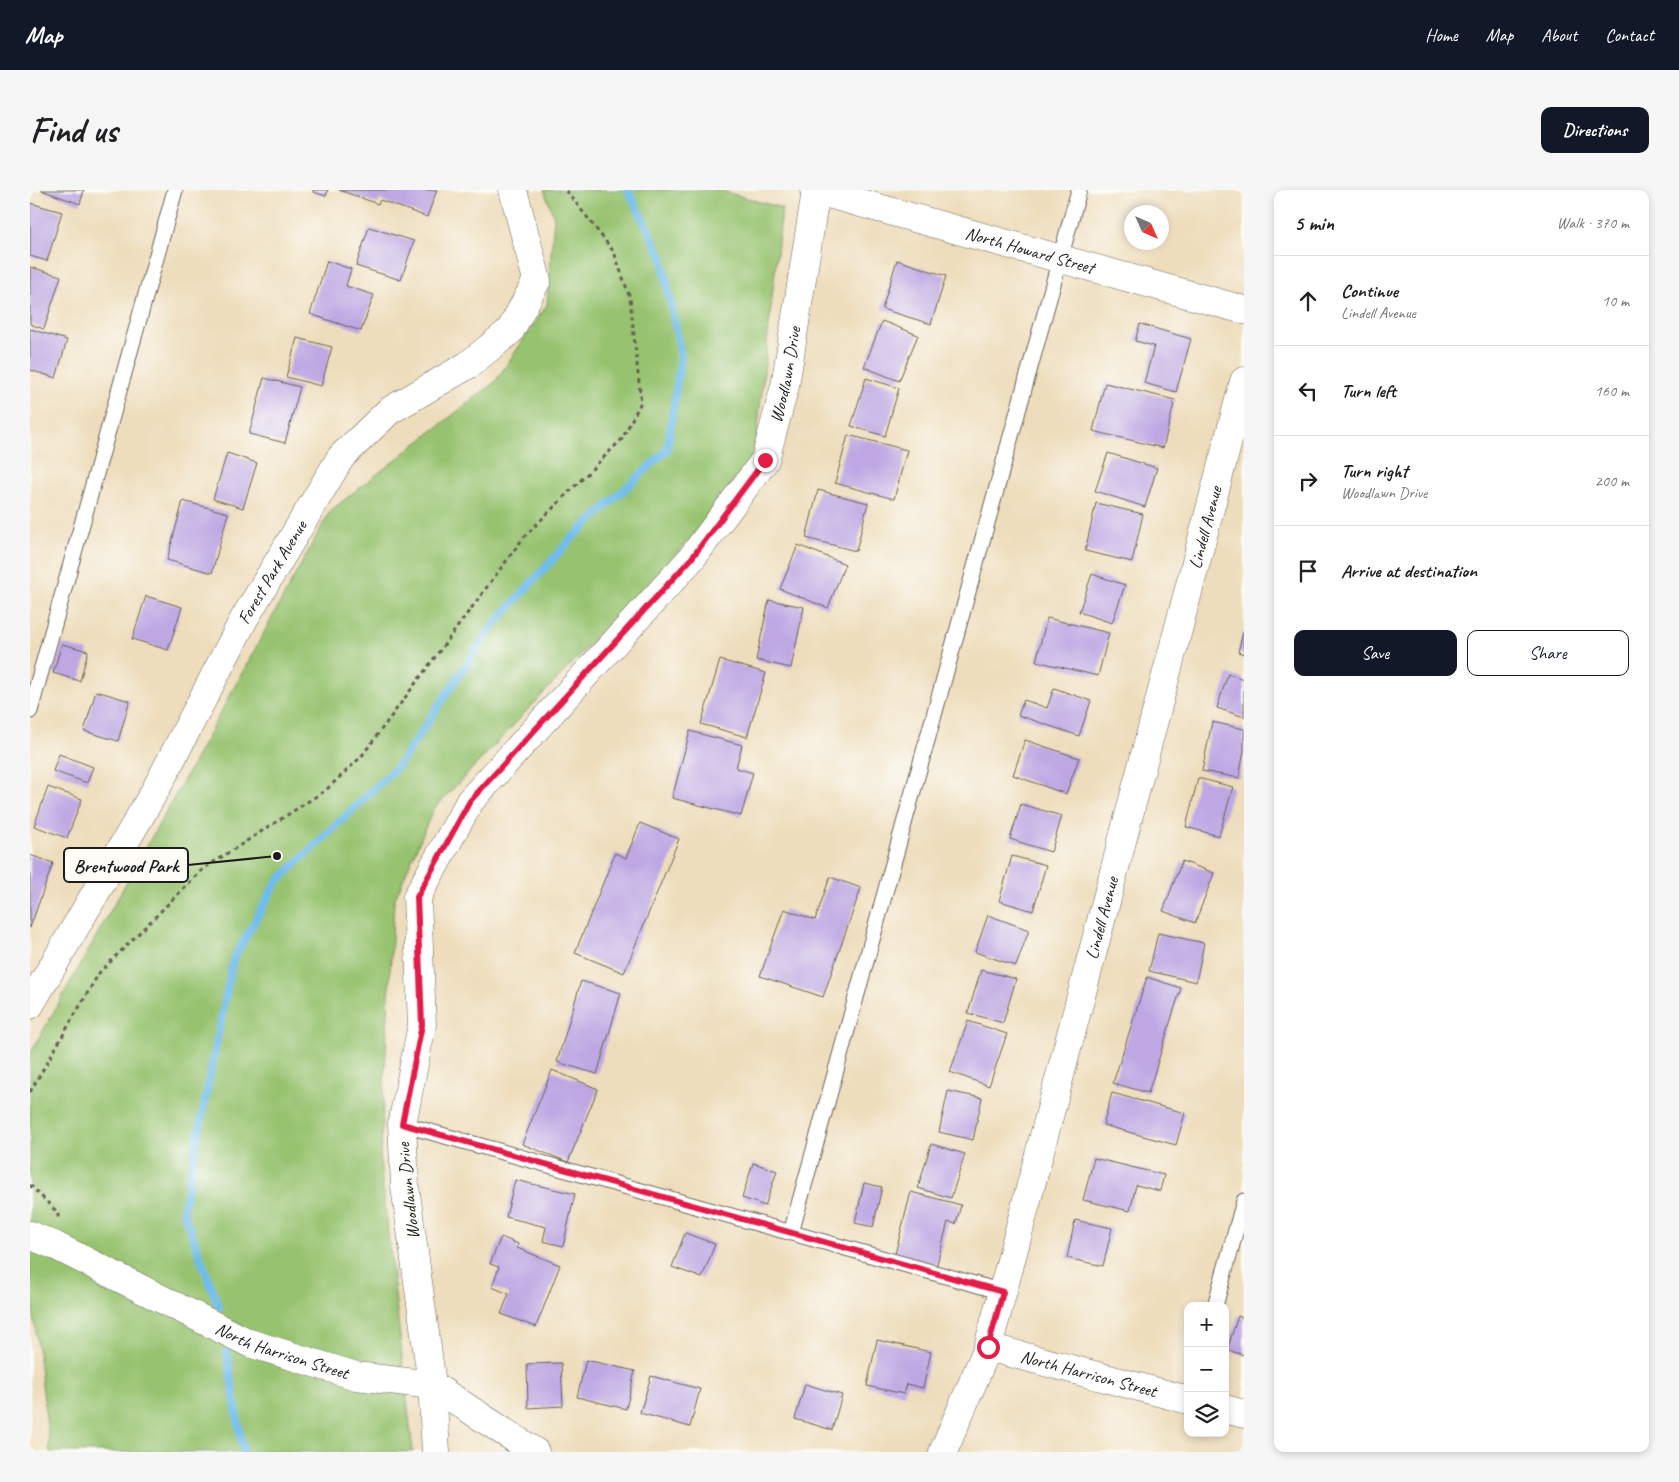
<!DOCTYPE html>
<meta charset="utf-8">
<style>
body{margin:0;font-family:Caveat,sans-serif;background:#f6f6f6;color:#202124}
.controls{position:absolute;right:15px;bottom:15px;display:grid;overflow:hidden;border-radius:10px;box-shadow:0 2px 8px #0003}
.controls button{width:45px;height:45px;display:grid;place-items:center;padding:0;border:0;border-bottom:1px solid #e0e0e0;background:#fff;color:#202124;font:25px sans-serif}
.compass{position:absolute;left:1094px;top:15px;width:45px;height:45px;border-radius:50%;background:#fff;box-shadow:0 2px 8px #0003;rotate:135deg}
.stop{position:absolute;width:15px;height:15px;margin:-11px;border:4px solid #e11d48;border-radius:50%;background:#fff}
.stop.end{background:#e11d48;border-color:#fff;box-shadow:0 1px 5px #0008}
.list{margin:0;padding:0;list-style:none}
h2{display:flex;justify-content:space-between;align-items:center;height:65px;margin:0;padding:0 20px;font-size:21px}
h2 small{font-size:16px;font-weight:400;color:#757577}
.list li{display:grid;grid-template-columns:32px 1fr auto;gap:15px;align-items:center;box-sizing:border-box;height:90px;padding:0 20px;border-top:1px solid #e0e0e0}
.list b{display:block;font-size:19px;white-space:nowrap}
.list p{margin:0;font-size:16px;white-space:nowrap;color:#757577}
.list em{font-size:16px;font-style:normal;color:#757577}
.actions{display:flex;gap:10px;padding:15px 20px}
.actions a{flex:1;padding:11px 0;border:1px solid #111827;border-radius:10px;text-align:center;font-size:18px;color:#111827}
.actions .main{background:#111827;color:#fff}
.icon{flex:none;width:28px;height:28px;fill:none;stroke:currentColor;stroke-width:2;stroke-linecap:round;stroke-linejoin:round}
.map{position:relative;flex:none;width:1214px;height:1262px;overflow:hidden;border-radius:10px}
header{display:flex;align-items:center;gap:30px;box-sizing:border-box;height:70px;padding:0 25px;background:#111827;color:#fff}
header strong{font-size:24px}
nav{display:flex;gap:28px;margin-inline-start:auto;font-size:18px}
.intro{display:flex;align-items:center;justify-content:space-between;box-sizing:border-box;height:120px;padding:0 30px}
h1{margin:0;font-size:35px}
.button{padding:12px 22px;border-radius:10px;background:#111827;color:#fff;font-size:18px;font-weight:700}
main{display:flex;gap:30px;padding:0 30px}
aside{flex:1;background:#fff;border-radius:10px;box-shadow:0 2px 8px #0003}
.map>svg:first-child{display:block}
.green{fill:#97c370;stroke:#5a7046}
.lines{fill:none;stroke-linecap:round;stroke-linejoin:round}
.stream{stroke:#70bcea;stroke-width:8}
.building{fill:#bea7e3}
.service-casing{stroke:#666054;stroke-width:17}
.minor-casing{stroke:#666054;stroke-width:29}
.tertiary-casing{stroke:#666054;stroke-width:29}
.path{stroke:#666054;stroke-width:3;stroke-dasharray:4 4;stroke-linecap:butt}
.service{stroke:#fff;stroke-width:15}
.minor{stroke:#fff;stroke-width:28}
.tertiary{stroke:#fff;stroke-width:28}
.route{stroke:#e11d48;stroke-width:6}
.labels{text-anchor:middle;stroke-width:4;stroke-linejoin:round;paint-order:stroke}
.street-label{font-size:18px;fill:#1c1c1c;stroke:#fdfcf7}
.leader{fill:none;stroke:#1c1c1c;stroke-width:2}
.callout-dot{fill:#1c1c1c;stroke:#fdfcf7;stroke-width:2}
.callout{fill:#fdfcf7;stroke:#1c1c1c;stroke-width:2}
.callout-label{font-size:19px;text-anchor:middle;font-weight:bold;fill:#1c1c1c}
</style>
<header>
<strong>Map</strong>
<nav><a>Home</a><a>Map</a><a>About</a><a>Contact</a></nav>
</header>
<div class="intro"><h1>Find us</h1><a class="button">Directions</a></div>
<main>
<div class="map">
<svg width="1214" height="1262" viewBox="0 0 1214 1262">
<rect width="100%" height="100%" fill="#fdfcf7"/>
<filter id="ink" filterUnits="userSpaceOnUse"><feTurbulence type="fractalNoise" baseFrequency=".02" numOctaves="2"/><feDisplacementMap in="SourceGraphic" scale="10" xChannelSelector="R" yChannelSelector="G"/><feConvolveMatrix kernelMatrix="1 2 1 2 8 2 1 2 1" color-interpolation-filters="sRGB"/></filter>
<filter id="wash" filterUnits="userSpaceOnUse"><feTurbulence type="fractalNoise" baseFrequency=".0096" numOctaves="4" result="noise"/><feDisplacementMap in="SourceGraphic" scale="20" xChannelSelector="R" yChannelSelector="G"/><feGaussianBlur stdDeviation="1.12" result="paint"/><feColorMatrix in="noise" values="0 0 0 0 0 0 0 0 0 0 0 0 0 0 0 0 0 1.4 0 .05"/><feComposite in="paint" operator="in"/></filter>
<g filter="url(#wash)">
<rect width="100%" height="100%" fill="#eeddbc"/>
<path class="green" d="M514,0H688L752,18L725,263L661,348L403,620L364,711L350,972L383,1262H20L0,1093V864L155,588L300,321L465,192L517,115L524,27Z"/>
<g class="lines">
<path class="stream" d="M189,1117L153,1021L203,770L246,693L369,575L461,438L541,349L637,260L651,166L632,67L598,0
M197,1162L213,1262"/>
</g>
<g id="blocks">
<path class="building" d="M11,0H54L50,14Z
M283,0H298L296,6L283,2Z
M309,0H407L397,27L350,10L348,14Z
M0,13L32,22L17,71L0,66Z
M339,37L384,51L371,90L326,76Z
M867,70L916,86L901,134L852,119Z
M297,71L321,79L316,96L344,105L331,141L280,124Z
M0,77L31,86L14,139L0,134Z
M852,131L888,145L869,191L834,177Z
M1110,134L1161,149L1146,202L1114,193L1124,156L1105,151Z
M0,139L37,150L26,188L0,180Z
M267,148L302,157L291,196L256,187Z
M234,188L270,197L255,253L219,244Z
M836,188L869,198L855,246L821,236Z
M1075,193L1145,210L1133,258L1063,241Z
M818,245L877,260L864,309L805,293Z
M197,263L227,273L213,318L183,309Z
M1078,263L1127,278L1115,317L1065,301Z
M788,300L838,313L826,361L776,348Z
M153,311L198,323L182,383L137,370Z
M1066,313L1113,324L1102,372L1055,361Z
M768,355L815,374L798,418L750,399Z
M1062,384L1095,395L1082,433L1049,422Z
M116,406L152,417L138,460L102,449Z
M739,410L774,417L761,478L726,470Z
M1017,428L1079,443L1068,486L1006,471Z
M1213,442H1214V464L1208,462Z
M32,454L58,461L50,491L23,483Z
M690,470L736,483L717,547L671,534Z
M1198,484L1214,489V527L1187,518Z
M1024,498L1061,511L1049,546L988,525L994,510L1017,518Z
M66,501L100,511L88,551L54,541Z
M1182,532L1214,539V561L1209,588L1172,581Z
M660,541L712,555L706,578L723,583L711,626L642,608Z
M995,550L1049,568L1036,604L983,585Z
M29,564L63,577L57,593L23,581Z
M1168,588L1203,597L1189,646L1156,637Z
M18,597L52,609L37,648L4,636Z
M991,614L1032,626L1021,662L980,649Z
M610,633L649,649L594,783L545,763L585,663L596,668Z
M0,665L23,673L0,738Z
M982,666L1016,675L1003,721L969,711Z
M1152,671L1184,683L1165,733L1133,721Z
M800,687L831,698L793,807L730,786L754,719L785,730Z
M958,725L999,740L986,776L945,762Z
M1128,743L1174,753L1166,792L1119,781Z
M951,780L986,789L973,833L938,823Z
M1117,787L1151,798L1118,903L1083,893Z
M551,791L591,803L567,884L527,872Z
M938,831L977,844L959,896L920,882Z
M522,880L568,899L538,972L492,954Z
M918,901L952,908L943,950L909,942Z
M1082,903L1155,923L1146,955L1073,935Z
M901,954L935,964L921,1008L888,998Z
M1064,968L1134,985L1130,1001L1106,995L1100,1021L1053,1010Z
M723,973L747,981L735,1016L712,1008Z
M485,990L545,1004L533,1056L513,1051L516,1037L476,1027Z
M834,993L852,997L843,1037L825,1033Z
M881,1002L931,1015L926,1034L918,1032L906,1078L864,1068Z
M1045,1030L1082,1038L1073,1076L1037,1068Z
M655,1043L685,1054L672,1088L642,1077Z
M471,1047L488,1054L487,1058L530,1075L506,1137L471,1124L479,1104L462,1097L469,1077L460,1074Z
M1208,1126L1214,1128V1165L1197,1160Z
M847,1150L901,1162L893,1198L877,1194L874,1204L837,1196Z
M556,1170L605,1181L596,1219L547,1207Z
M531,1173L533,1216L498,1218L497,1174Z
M621,1186L670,1199L660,1237L610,1223Z
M775,1194L812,1205L802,1240L765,1229Z"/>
</g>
</g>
<g filter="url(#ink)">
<use href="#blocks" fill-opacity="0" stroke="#666054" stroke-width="1"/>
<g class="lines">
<defs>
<path id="service" d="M0,521L145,0
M372,934L973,1102
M761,1043L1049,0
M1185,1116L1214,1011"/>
<g id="minor">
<path id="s1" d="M0,815L126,599L214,429L311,267L359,221L438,175L480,141L507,90L483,0"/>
<path id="s2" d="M0,1045L26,1056L219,1153L326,1186L402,1195L505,1262"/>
<path id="s3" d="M958,1157L1158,1210"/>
<path d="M1195,1219L1214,1224"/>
<path id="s4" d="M406,1262L402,1195L375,996L372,934L392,835L387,707L440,611L661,369L735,270L755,196L786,1"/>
<path id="s5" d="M913,1262L958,1157L1214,191"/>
</g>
<g id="tertiary">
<path id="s6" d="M784,0L1214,120"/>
</g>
</defs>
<use href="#service" class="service-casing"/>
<use href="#minor" class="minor-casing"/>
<use href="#tertiary" class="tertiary-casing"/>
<path class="path" d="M0,902L69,783L173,679L296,600L331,567L494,347L592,249L611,212L600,108L584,62L536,0
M0,995L28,1023V1028"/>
<use href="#service" class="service"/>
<use href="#minor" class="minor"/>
<use href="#tertiary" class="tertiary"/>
</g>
</g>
<g class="lines" filter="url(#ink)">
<path class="route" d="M735,270L661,369L440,611L387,707L392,835L372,934L973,1102L958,1157"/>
</g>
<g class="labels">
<g class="street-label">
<text dy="6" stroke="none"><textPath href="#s6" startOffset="224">North Howard Street</textPath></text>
<text dy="6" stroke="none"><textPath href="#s4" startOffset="1208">Woodlawn Drive</textPath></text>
<text dy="6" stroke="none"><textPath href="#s5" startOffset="962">Lindell Avenue</textPath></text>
<text dy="6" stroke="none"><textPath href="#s1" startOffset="496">Forest Park Avenue</textPath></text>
<text dy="6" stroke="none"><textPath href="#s5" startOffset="558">Lindell Avenue</textPath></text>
<text transform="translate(378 1001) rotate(-96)" y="6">Woodlawn Drive</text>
<text dy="6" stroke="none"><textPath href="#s2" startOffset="278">North Harrison Street</textPath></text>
<text dy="6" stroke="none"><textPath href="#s3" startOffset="104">North Harrison Street</textPath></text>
</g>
</g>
<path class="leader" d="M247 666L158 675"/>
<circle class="callout-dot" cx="247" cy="666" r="5"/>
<rect class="callout" x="34" y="658" width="124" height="34" rx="5"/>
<g class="callout-label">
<text x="96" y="682">Brentwood Park</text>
</g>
</svg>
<div class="controls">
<button>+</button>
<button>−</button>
<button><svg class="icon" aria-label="layers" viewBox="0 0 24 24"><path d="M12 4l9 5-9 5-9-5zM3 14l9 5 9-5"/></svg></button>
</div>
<svg class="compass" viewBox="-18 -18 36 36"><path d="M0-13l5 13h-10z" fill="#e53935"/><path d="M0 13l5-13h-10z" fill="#757577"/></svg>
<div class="stop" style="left:958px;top:1157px"></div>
<div class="stop end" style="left:735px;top:270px"></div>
</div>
<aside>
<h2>5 min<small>Walk · 370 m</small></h2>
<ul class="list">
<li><svg class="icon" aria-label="ahead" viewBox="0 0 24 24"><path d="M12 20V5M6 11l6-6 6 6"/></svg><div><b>Continue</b><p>Lindell Avenue</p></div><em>10 m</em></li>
<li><svg class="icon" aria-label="left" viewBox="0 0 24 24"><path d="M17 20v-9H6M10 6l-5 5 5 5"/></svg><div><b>Turn left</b></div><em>160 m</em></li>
<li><svg class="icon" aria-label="right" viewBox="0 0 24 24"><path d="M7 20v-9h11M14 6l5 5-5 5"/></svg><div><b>Turn right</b><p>Woodlawn Drive</p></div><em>200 m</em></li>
<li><svg class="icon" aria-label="arrive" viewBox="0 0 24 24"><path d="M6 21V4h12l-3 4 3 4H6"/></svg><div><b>Arrive at destination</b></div></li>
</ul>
<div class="actions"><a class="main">Save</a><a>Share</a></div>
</aside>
</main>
